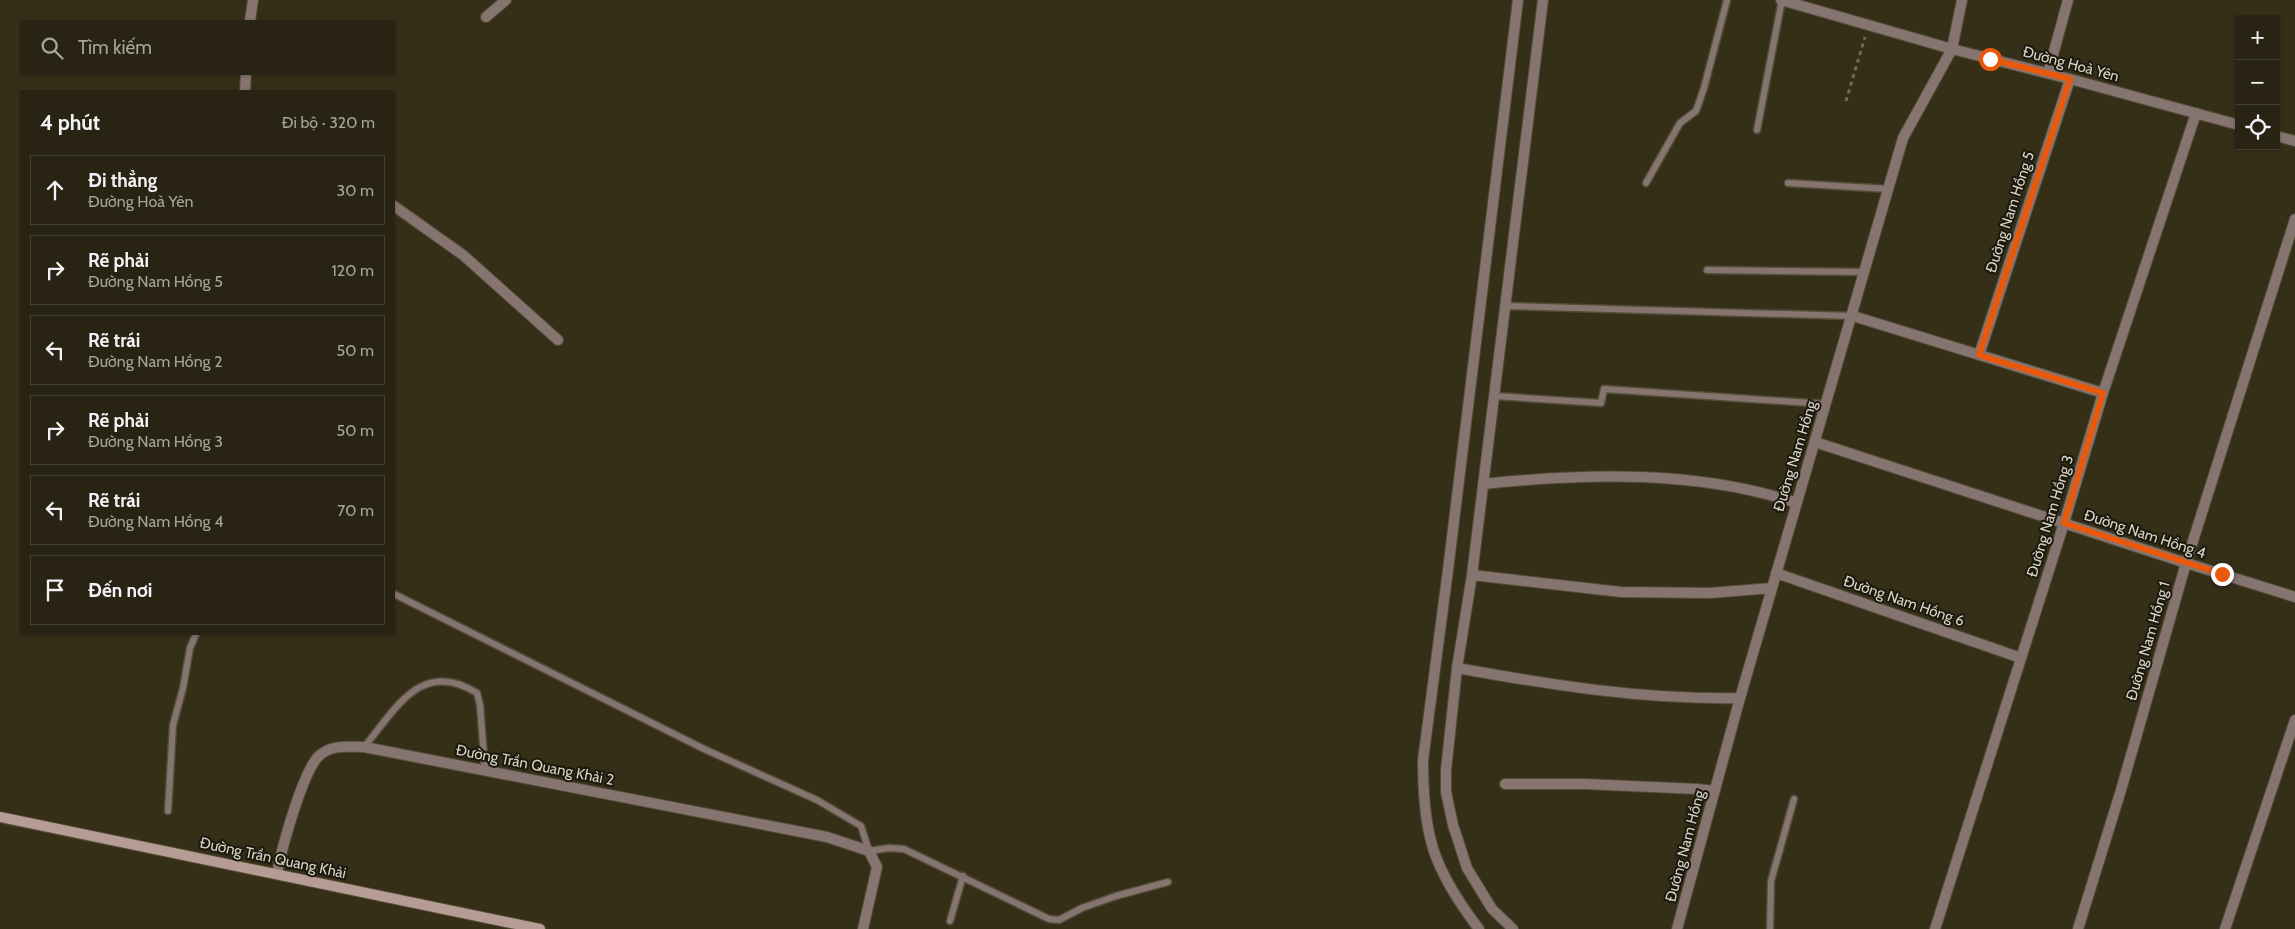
<!DOCTYPE html>
<html lang="vi">
<meta charset="utf-8">
<style>
body{margin:0;font-family:Cabin,sans-serif;background:#342f20;color:#f1f3f6}
.controls{position:absolute;right:15px;top:15px;display:grid;overflow:hidden;border-radius:0px;box-shadow:0 1px 4px #0004}
.controls button{width:45px;height:45px;display:grid;place-items:center;padding:0;border:0;border-bottom:1px solid #444032;background:#282312;color:#f1f3f6;font:25px sans-serif}
.stop{position:absolute;width:15px;height:15px;margin:-11px;border:4px solid #ea580c;border-radius:50%;background:#fff}
.stop.end{background:#ea580c;border-color:#fff;box-shadow:0 1px 5px #0008}
.list{margin:0;padding:0;list-style:none}
h2{display:flex;justify-content:space-between;align-items:center;height:65px;margin:0;padding:0 20px;font-size:21px}
h2 small{font-size:16px;font-weight:400;color:#a5a49f}
.list li{display:grid;grid-template-columns:32px 1fr auto;gap:15px;align-items:center;box-sizing:border-box;height:70px;margin:0 10px 10px;padding:0 10px;border:1px solid #444032;border-radius:0px}
.list b{display:block;font-size:19px;white-space:nowrap}
.list p{margin:0;font-size:16px;white-space:nowrap;color:#a5a49f}
.list em{font-size:16px;font-style:normal;color:#a5a49f}
.icon{flex:none;width:28px;height:28px;fill:none;stroke:currentColor;stroke-width:2;stroke-linecap:round;stroke-linejoin:round}
.map{position:relative;flex:none;width:2295px;height:929px;overflow:hidden}
.search{position:absolute;background:#282312;box-shadow:0 1px 4px #0004;left:20px;top:20px;width:375px;height:55px;display:flex;align-items:center;gap:12px;box-sizing:border-box;padding:0 18px;border-radius:0px;color:#a5a49f;font-size:19px}
.panel{position:absolute;background:#282312;box-shadow:0 1px 4px #0004;left:20px;top:90px;width:375px;height:545px;border-radius:0px}
.map>svg:first-child{display:block}
.lines{fill:none;stroke-linecap:round;stroke-linejoin:round}
.service-casing{stroke:#534d37;stroke-width:9}
.minor-casing{stroke:#534d37;stroke-width:12}
.tertiary-casing{stroke:#534d37;stroke-width:12}
.secondary-casing{stroke:#534d37;stroke-width:12}
.path{stroke:#706a57;stroke-width:3;stroke-dasharray:4 4;stroke-linecap:butt}
.service{stroke:#867471;stroke-width:6}
.minor{stroke:#867471;stroke-width:10}
.tertiary{stroke:#867471;stroke-width:10}
.secondary{stroke:#b79b95;stroke-width:10}
.route{stroke:#ea580c;stroke-width:6}
.labels{text-anchor:middle;stroke-width:4;stroke-linejoin:round;paint-order:stroke}
.street-label{font-size:15px;fill:#d8d4c6;stroke:#1b180e}
</style>
<div class="map">
<svg width="2295" height="929" viewBox="0 0 2295 929">
<rect width="100%" height="100%" fill="#362f18"/>
<g class="lines">
<defs>
<path id="service" d="M1757,130L1782,0
M1646,183L1680,123L1696,111L1704,88L1727,0
M1788,183L1889,189
M1707,270L1865,272
M1505,306L1853,316
M1495,396L1601,403L1604,389L1826,404
M394,594L704,749L817,800L861,826L869,851L889,848L904,849L1049,919L1059,920L1082,908L1116,896L1168,882
M364,747C396,709 421,658 477,693L480,705L485,770
M168,811L173,725L183,688L190,648L196,634
M950,921L963,876
M1770,929L1771,881L1794,799"/>
<path id="minor" d="M1781,0L1952,49L2070,79L2239,125
M486,17L506,0
M250,21L253,0
M2048,73L2068,0
M245,91L246,74
M2276,136L2295,141
M394,206L463,255L558,340
M1853,316L2103,393
M1979,355L2070,79
M1815,442L2186,563L2295,597
M1483,484C1587,473 1697,470 1797,503
M1776,573L2021,658
M1472,575L1621,592L1710,593L1772,588
M1457,668C1551,685 1645,700 1740,698
M1505,784H1585L1697,789L1715,791
M277,874C281,851 303,769 320,755C333,744 349,747 364,747L827,837L869,851L877,867L863,929
M1479,929C1459,903 1437,870 1430,837C1424,812 1423,786 1423,760L1448,570L1518,0
M1513,929L1492,909L1467,868L1453,825L1446,792V770L1457,668L1472,575L1543,0
M1677,929L1740,698L1903,138L1952,49L1962,0
M1935,929L2064,523L2103,393L2196,113
M2078,929L2121,790L2186,563L2295,219"/>
<path id="tertiary" d="M2225,929L2295,720"/>
<path id="secondary" d="M0,817L540,929"/>
</defs>
<use href="#service" class="service-casing"/>
<use href="#minor" class="minor-casing"/>
<use href="#tertiary" class="tertiary-casing"/>
<use href="#secondary" class="secondary-casing"/>
<path class="path" d="M1846,101L1865,37"/>
<use href="#service" class="service"/>
<use href="#minor" class="minor"/>
<use href="#tertiary" class="tertiary"/>
<use href="#secondary" class="secondary"/>
</g>
<g class="lines">
<path class="route" d="M1990,59L2070,79L1979,355L2103,393L2064,523L2222,574"/>
</g>
<g class="labels">
<g class="street-label">
<text transform="translate(2071 64) rotate(15)" y="5">Đường Hoà Yên</text>
<text transform="translate(2010 212) rotate(-72)" y="5">Đường Nam Hồng 5</text>
<text transform="translate(1795 456) rotate(-73)" y="5">Đường Nam Hồng</text>
<text transform="translate(2050 516) rotate(-73)" y="5">Đường Nam Hồng 3</text>
<text transform="translate(2145 534) rotate(18)" y="5">Đường Nam Hồng 4</text>
<text transform="translate(1904 601) rotate(19)" y="5">Đường Nam Hồng 6</text>
<text transform="translate(2148 641) rotate(-74)" y="5">Đường Nam Hồng 1</text>
<text transform="translate(535 765) rotate(11)" y="5">Đường Trần Quang Khải 2</text>
<text transform="translate(1685 846) rotate(-75)" y="5">Đường Nam Hồng</text>
<text transform="translate(273 858) rotate(12)" y="5">Đường Trần Quang Khải</text>
</g>
</g>
</svg>
<div class="controls">
<button>+</button>
<button>−</button>
<button><svg class="icon" aria-label="locate" viewBox="0 0 24 24"><circle cx="12" cy="12" r="6"/><path d="M12 2v4M12 18v4M2 12h4M18 12h4"/></svg></button>
</div>
<div class="stop" style="left:1990px;top:59px"></div>
<div class="stop end" style="left:2222px;top:574px"></div>
<div class="search"><svg class="icon" aria-label="search" viewBox="0 0 24 24"><circle cx="10" cy="10" r="6"/><path d="M15 15l6 6"/></svg>Tìm kiếm</div>
<section class="panel">
<h2>4 phút<small>Đi bộ · 320 m</small></h2>
<ul class="list">
<li><svg class="icon" aria-label="ahead" viewBox="0 0 24 24"><path d="M12 20V5M6 11l6-6 6 6"/></svg><div><b>Đi thẳng</b><p>Đường Hoà Yên</p></div><em>30 m</em></li>
<li><svg class="icon" aria-label="right" viewBox="0 0 24 24"><path d="M7 20v-9h11M14 6l5 5-5 5"/></svg><div><b>Rẽ phải</b><p>Đường Nam Hồng 5</p></div><em>120 m</em></li>
<li><svg class="icon" aria-label="left" viewBox="0 0 24 24"><path d="M17 20v-9H6M10 6l-5 5 5 5"/></svg><div><b>Rẽ trái</b><p>Đường Nam Hồng 2</p></div><em>50 m</em></li>
<li><svg class="icon" aria-label="right" viewBox="0 0 24 24"><path d="M7 20v-9h11M14 6l5 5-5 5"/></svg><div><b>Rẽ phải</b><p>Đường Nam Hồng 3</p></div><em>50 m</em></li>
<li><svg class="icon" aria-label="left" viewBox="0 0 24 24"><path d="M17 20v-9H6M10 6l-5 5 5 5"/></svg><div><b>Rẽ trái</b><p>Đường Nam Hồng 4</p></div><em>70 m</em></li>
<li><svg class="icon" aria-label="arrive" viewBox="0 0 24 24"><path d="M6 21V4h12l-3 4 3 4H6"/></svg><div><b>Đến nơi</b></div></li>
</ul>
</section>
</div>
